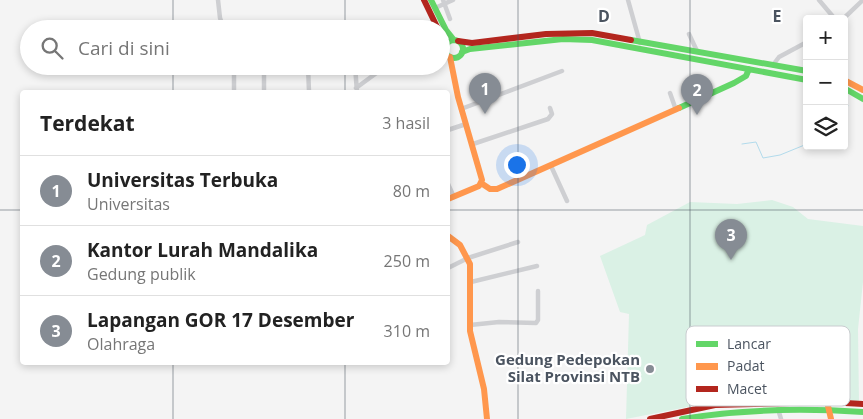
<!DOCTYPE html>
<html lang="id">
<meta charset="utf-8">
<style>
body{margin:0;font-family:"Open Sans",sans-serif;background:#f6f6f6;color:#222}
.controls{position:absolute;right:15px;top:15px;display:grid;overflow:hidden;border-radius:5px;box-shadow:0 2px 8px #0003}
.controls button{width:45px;height:45px;display:grid;place-items:center;padding:0;border:0;border-bottom:1px solid #e0e0e0;background:#fff;color:#222;font:25px sans-serif}
.you{position:absolute;left:516px;top:164px;width:18px;height:18px;margin:-12px;border:4px solid #fff;border-radius:50%;background:#1a73e8;box-shadow:0 0 0 8px #1a73e833}
.badge{display:grid;place-items:center;width:32px;height:32px;border-radius:50%;background:#868c94;color:#fff;font-size:16px;font-weight:700}
.pin{position:absolute;translate:-50% -41px;filter:drop-shadow(0 1px 2px #0008)}
.pin::after{content:'';position:absolute;top:26px;width:18px;height:15px;background:inherit;clip-path:polygon(0 0,100% 0,50% 100%)}
.list{margin:0;padding:0;list-style:none}
h2{display:flex;justify-content:space-between;align-items:center;height:65px;margin:0;padding:0 20px;font-size:21px}
h2 small{font-size:16px;font-weight:400;color:#767676}
.list li{display:grid;grid-template-columns:32px 1fr auto;gap:15px;align-items:center;box-sizing:border-box;height:70px;padding:0 20px;border-top:1px solid #e0e0e0}
.list b{display:block;font-size:19px;white-space:nowrap}
.list p{margin:0;font-size:16px;white-space:nowrap;color:#767676}
.list em{font-size:16px;font-style:normal;color:#767676}
.icon{flex:none;width:28px;height:28px;fill:none;stroke:currentColor;stroke-width:2;stroke-linecap:round;stroke-linejoin:round}
.map{position:relative;flex:none;width:863px;height:419px;overflow:hidden}
.search{position:absolute;background:#fff;box-shadow:0 2px 8px #0003;left:20px;top:20px;width:430px;height:55px;display:flex;align-items:center;gap:12px;box-sizing:border-box;padding:0 18px;border-radius:28px;color:#767676;font-size:19px}
.panel{position:absolute;background:#fff;box-shadow:0 2px 8px #0003;left:20px;top:90px;width:430px;height:275px;border-radius:5px}
.map>svg:first-child{display:block}
.green{fill:#daf1e5}
.lines{fill:none;stroke-linecap:round;stroke-linejoin:round}
.stream{stroke:#b2dbec;stroke-width:1}
.street{stroke:#cecfd2;stroke-width:4.5}
.fast{stroke:#63d668;stroke-width:6}
.slow{stroke:#ff974d;stroke-width:6}
.jam{stroke:#b3261e;stroke-width:6}
.grid{fill:none;stroke:#4b5460;stroke-width:1;stroke-opacity:0.55}
.poi-dot{fill:#868c94;stroke:#fff;stroke-width:2}
.labels{text-anchor:middle;stroke-width:4.5;stroke-linejoin:round;paint-order:stroke}
.poi-label{font-size:15px;font-weight:bold;fill:#4b5460;stroke:#fff;text-anchor:end}
.key{fill:#fff;stroke:#c9cccf;stroke-width:1}
.key-label{font-size:14px;fill:#4b5460}
.grid-label{font-size:16px;text-anchor:middle;font-weight:bold;fill:#4b5460;stroke:#fff;stroke-width:4.5;stroke-linejoin:round;paint-order:stroke}
</style>
<div class="map">
<svg width="863" height="419" viewBox="0 0 863 419">
<rect width="100%" height="100%" fill="#f4f4f4"/>
<path class="green" d="M772,200L793,207L808,219L863,226V282L858,329L859,402L708,403L626,419L629,314L620,312L600,256L645,235L647,225L690,202L737,204Z"/>
<g class="lines">
<path class="stream" d="M844,109L848,106
M742,144L756,142L763,158L780,155L807,144"/>
<path class="street" d="M218,0L220,18L224,29
M443,0L450,19
M628,0L640,43
M819,0L835,19
M435,8L453,0
M843,19L863,0
M689,34L697,51
M773,65L779,57L807,42
M234,66V92
M308,66L309,92
M355,66L357,92
M356,88L386,66
M264,92V66
M670,93L676,110
M461,109L562,71
M448,130L466,124
M473,144L548,119L552,114L550,108
M551,166L567,201
M448,184L454,197
M448,268L468,258L518,242
M471,282L537,266
M470,325L499,322L536,323L538,320V291
M778,409L781,419"/>
<path class="fast" d="M431,0L446,30L454,40
M441,36L446,47
M631,40L807,71
M445 49a9 9 0 1 1 18 0a9 9 0 1 1-18 0Z
M462,52L470,49L563,39L592,40L807,80
M844,88L863,99
M679,108L734,83L746,76L749,69
M682,419C742,409 802,408 863,412"/>
<path class="slow" d="M844,80L863,90
M481,183L490,189H497L679,108
M448,199L479,186L482,180L458,97L450,57
M448,236L460,245L470,264V331L484,389L487,419
M828,406L831,419"/>
<path class="jam" d="M424,0L438,29
M458,41L472,43L546,34L592,33L631,40
M650,419L715,405L828,402L863,404"/>
</g>
<path class="grid" d="M173,0V29M345,0V29M518,0V419M690,0V419M173,66V92M345,66V92M0,210H22M448,210H863M173,362V419M345,362V419"/>
<circle class="poi-dot" cx="650" cy="369" r="5"/>
<g class="labels">
<g class="poi-label">
<text x="640" y="365">Gedung Pedepokan<tspan x="640" dy="17">Silat Provinsi NTB</tspan></text>
</g>
</g>
<rect x="686" y="326" width="164" height="80" rx="8" class="key"/>
<rect x="696" y="341" width="22" height="6" fill="#63d668"/>
<rect x="696" y="363" width="22" height="7" fill="#ff974d"/>
<rect x="696" y="386" width="22" height="6" fill="#b3261e"/>
<g class="key-label">
<text x="727" y="349">Lancar</text>
<text x="727" y="371">Padat</text>
<text x="727" y="394">Macet</text>
</g>
<g class="grid-label">
<text x="604" y="22">D</text>
<text x="777" y="22">E</text>
</g>
</svg>
<div class="controls">
<button>+</button>
<button>−</button>
<button><svg class="icon" aria-label="layers" viewBox="0 0 24 24"><path d="M12 4l9 5-9 5-9-5zM3 14l9 5 9-5"/></svg></button>
</div>
<div class="you"></div>
<div class="pin badge" style="left:485px;top:114px">1</div>
<div class="pin badge" style="left:697px;top:115px">2</div>
<div class="pin badge" style="left:731px;top:260px">3</div>
<div class="search"><svg class="icon" aria-label="search" viewBox="0 0 24 24"><circle cx="10" cy="10" r="6"/><path d="M15 15l6 6"/></svg>Cari di sini</div>
<section class="panel">
<h2>Terdekat<small>3 hasil</small></h2>
<ul class="list">
<li><span class="badge">1</span><div><b>Universitas Terbuka</b><p>Universitas</p></div><em>80 m</em></li>
<li><span class="badge">2</span><div><b>Kantor Lurah Mandalika</b><p>Gedung publik</p></div><em>250 m</em></li>
<li><span class="badge">3</span><div><b>Lapangan GOR 17 Desember</b><p>Olahraga</p></div><em>310 m</em></li>
</ul>
</section>
</div>
